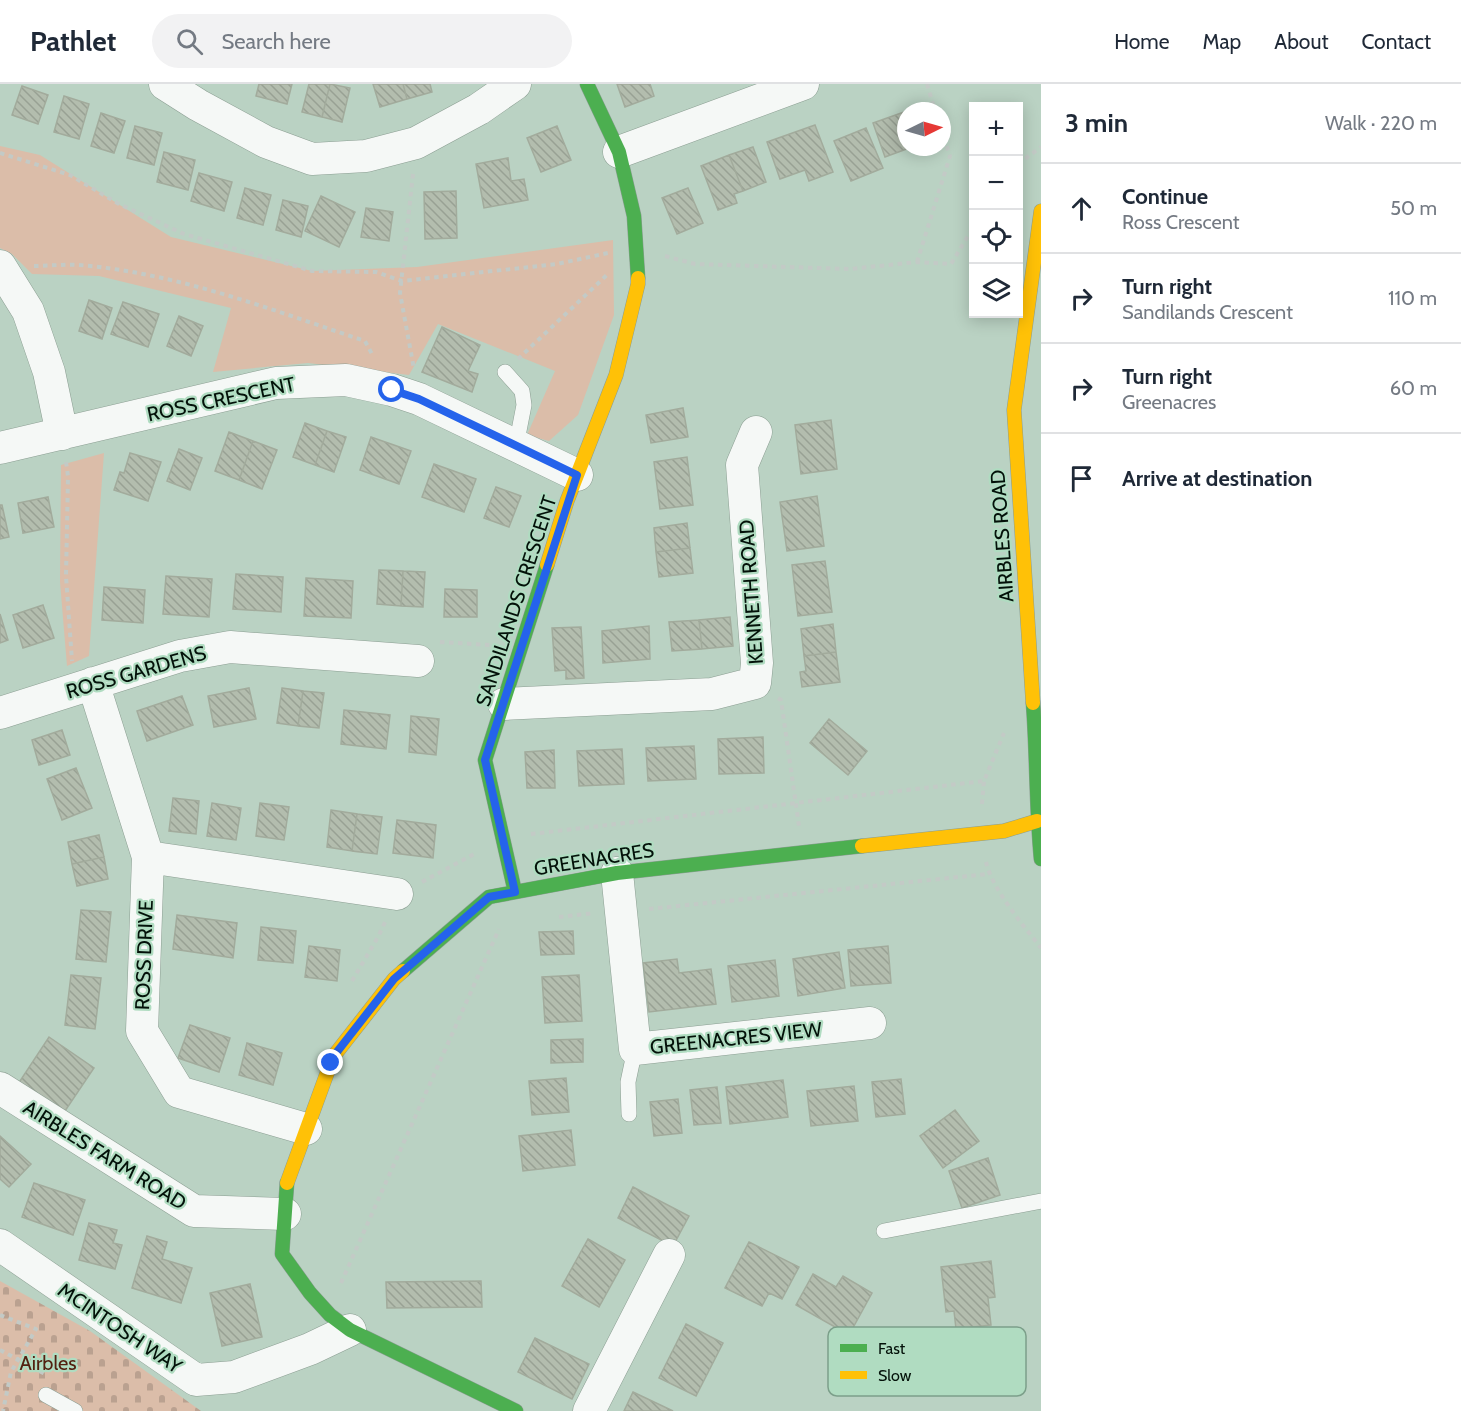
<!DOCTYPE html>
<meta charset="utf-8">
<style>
body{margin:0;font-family:Cabin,sans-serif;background:#f2f2f3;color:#1f2937}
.controls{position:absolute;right:18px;top:18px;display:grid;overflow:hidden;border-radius:0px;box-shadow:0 3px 15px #0003}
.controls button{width:54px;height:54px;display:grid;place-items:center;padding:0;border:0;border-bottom:2px solid #e0e1e3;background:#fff;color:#1f2937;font:30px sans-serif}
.compass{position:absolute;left:897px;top:18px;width:54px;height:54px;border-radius:50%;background:#fff;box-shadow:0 3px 15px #0003;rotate:85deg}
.stop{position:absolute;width:18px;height:18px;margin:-14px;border:4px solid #2563eb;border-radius:50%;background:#fff}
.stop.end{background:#2563eb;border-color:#fff;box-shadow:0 2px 6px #0008}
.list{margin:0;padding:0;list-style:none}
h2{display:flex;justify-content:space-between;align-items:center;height:78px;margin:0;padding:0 24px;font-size:26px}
h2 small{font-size:20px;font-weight:400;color:#747a83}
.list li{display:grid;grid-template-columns:39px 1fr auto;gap:18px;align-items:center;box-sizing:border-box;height:90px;padding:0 24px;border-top:2px solid #e0e1e3}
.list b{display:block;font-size:22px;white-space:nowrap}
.list p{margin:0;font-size:20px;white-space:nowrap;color:#747a83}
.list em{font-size:20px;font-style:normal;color:#747a83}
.icon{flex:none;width:33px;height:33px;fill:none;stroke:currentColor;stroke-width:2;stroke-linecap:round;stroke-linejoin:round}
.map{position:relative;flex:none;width:1041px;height:1327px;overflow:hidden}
header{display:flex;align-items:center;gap:36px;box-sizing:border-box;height:84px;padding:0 30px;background:#fff;border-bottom:2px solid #e0e1e3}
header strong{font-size:28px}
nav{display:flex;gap:33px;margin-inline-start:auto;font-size:21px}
.search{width:420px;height:54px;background:#f2f2f3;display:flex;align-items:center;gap:15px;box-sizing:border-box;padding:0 21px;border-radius:33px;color:#747a83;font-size:22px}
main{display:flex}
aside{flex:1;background:#fff}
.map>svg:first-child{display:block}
.cemetery{fill:url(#cemetery-stones)}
.green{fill:#dbbda9}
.building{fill:url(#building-back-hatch);stroke:#a2ab9c;stroke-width:1.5}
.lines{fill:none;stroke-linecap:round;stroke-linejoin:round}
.lane-casing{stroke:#8b9e92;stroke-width:16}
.street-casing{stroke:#8b9e92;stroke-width:33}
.fast-casing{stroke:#8b9e92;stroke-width:15}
.slow-casing{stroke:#8b9e92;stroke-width:15}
.path{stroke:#c3cac6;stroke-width:4;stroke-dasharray:4.5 4.5;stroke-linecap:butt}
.lane{stroke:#f5f8f6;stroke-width:15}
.street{stroke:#f5f8f6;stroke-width:32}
.fast{stroke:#4caf50;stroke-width:14}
.slow{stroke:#ffc107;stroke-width:14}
.route{stroke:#2563eb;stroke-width:8}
.labels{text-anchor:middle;stroke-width:4.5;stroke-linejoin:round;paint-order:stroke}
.street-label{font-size:20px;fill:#031109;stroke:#b0dcc1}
.park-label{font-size:20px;fill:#522010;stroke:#b0dcc1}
.key{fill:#b0dcc1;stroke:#7c9f8a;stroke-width:1.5}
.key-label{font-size:16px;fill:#031109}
</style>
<header>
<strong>Pathlet</strong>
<div class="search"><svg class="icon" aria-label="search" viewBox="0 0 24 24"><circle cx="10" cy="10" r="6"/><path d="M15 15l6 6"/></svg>Search here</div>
<nav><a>Home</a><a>Map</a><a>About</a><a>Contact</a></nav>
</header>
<main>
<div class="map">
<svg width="1041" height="1327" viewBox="0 0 1041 1327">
<defs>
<pattern id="cemetery-stones" width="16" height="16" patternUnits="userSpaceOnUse" patternTransform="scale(1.5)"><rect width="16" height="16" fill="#dbbda9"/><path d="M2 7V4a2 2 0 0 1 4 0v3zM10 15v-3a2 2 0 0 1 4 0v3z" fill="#baa190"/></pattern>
<pattern id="building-back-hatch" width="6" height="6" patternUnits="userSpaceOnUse" patternTransform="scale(1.5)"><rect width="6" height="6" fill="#b3bdae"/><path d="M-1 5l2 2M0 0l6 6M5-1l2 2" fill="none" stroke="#98a194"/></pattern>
</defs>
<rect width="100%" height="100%" fill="#bad2c3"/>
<path class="cemetery" d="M0,1197L90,1247L201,1327H0Z"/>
<path class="green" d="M0,62L40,71L171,153L312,187L417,183L613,156L614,231L578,331L549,357L527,351L555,287L438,240L409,291L308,279L213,288L231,224L99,192L32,190L12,170L0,164Z
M104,369L89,572L67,582L60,498L61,381Z"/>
<path class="building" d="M259,0H292L287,20L256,12Z
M309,0H330L322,33L302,28Z
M330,0L350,4L342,38L322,33Z
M373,0H403L407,15L380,23Z
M403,0H430L432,8L407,15Z
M617,0H650L654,12L625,23Z
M22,2L48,11L38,40L12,31Z
M64,12L89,20L79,55L54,48Z
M904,28L906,34V63H912L885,73L873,39Z
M101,29L125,37L114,69L91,62Z
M815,41L833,88L809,97L805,86L780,95L767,58Z
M135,42L162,49L154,81L127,74Z
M557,42L571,76L541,88L527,54Z
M866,44L883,84L851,97L834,57Z
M753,63L766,98L743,107L729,71Z
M164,68L195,76L188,106L157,98Z
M729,71L743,107L734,110L737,119L718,126L701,82Z
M508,74L511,97L524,95L528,116L484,124L476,80Z
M199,89L232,98L224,127L191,117Z
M245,104L271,111L263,141L237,134Z
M688,104L703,139L677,150L662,114Z
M456,107L457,154L425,155L424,108Z
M321,112L355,128L339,163L305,147Z
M283,116L308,122L301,153L276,146Z
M366,124L393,128L389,157L361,153Z
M89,216L112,224L102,255L79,247Z
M123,218L159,230L148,263L111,250Z
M179,232L203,242L191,272L167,262Z
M442,243L480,261L468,287L478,290L472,308L422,288Z
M683,324L688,353L651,359L646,331Z
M831,336L837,385L801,390L795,341Z
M305,339L327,347L315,381L293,373Z
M327,347L346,353L334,388L315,381Z
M229,348L253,357L239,396L215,387Z
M371,353L411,367L399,400L360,386Z
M253,357L277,366L262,405L239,396Z
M179,365L202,374L190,406L167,397Z
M130,369L161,378L148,417L114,406L120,388L124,389Z
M687,373L693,421L660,425L654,378Z
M434,380L476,395L464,428L422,413Z
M496,403L521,412L509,443L484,434Z
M817,412L824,462L787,467L780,418Z
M48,413L54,443L23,449L18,419Z
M0,421H2L9,453L0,455Z
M687,439L690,464L656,468L654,444Z
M690,464L693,489L659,493L656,468Z
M825,477L832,528L798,532L792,481Z
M379,486L403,487L401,522L377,520Z
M403,487L425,488L423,523L401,522Z
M236,490L283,493L281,528L233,525Z
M166,492L212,495L209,533L163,530Z
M306,494L353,497L351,534L304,532Z
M104,503L145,506L143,539L102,536Z
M445,505L477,506V533H444Z
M43,521L54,554L23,564L13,531Z
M0,530L8,556L0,559Z
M730,533L733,562L702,565L699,536Z
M699,536L702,565L672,567L669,538Z
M833,540L836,568L804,572L801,545Z
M649,542L650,575L603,579L602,547Z
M581,543L584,594L566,595V586L555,587L552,544Z
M836,568L840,598L802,603L800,588L806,587L804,572Z
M249,604L256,635L214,643L208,612Z
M282,604L303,607L298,642L277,639Z
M303,607L324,609L319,644L298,642Z
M182,612L193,641L147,657L137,627Z
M344,626L390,631L386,665L341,660Z
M411,632L439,635L436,671L409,668Z
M829,635L867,667L848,691L810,659Z
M62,646L70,671L39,681L32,656Z
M763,653L764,689L719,690L718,655Z
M694,662L696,695L648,697L646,664Z
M622,665L624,700L579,702L577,667Z
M554,666L555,704H527L525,668Z
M76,684L92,724L62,736L47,695Z
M173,714L199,717L196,750L169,747Z
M212,719L241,724L236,756L207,752Z
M260,719L289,723L284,756L256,752Z
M331,726L357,730L352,767L327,763Z
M357,730L382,733L377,770L352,767Z
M397,736L436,741L433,774L393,769Z
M99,751L104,773L72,780L68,758Z
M104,773L108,795L77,802L72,780Z
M81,826L111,828L106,878L76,875Z
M177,831L237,839L233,874L173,865Z
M261,843L296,847L293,879L258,876Z
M573,847L574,870L541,871L539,848Z
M309,862L340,866L337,897L305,893Z
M888,862L891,899L851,902L848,866Z
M839,868L845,904L798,912L793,875Z
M677,875L679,889L711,885L716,920L649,928L643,879Z
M775,876L779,912L732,918L728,882Z
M71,891L101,894L95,945L65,941Z
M579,891L582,937L545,939L542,893Z
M190,941L230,954L219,988L178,974Z
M49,953L94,984L63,1030L18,1000Z
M583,955V978L551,979V956Z
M247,959L282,969L273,1001L239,991Z
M566,994L569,1028L532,1031L529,997Z
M901,995L905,1030L876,1033L872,998Z
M783,996L788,1033L730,1040L726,1003Z
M854,1002L858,1037L811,1042L807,1007Z
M717,1003L721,1039L694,1041L690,1006Z
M678,1015L682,1049L654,1052L650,1018Z
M955,1026L979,1057L943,1084L920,1052Z
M571,1046L575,1081L523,1087L519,1052Z
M0,1052L31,1080L9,1103L0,1095Z
M988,1074L1000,1111L962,1124L949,1087Z
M34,1099L85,1116L73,1151L22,1133Z
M633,1103L689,1132L673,1162L618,1134Z
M89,1139L117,1146L113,1159L122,1161L115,1185L79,1176Z
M147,1152L167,1158L162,1175L192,1184L181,1219L132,1204Z
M588,1155L625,1176L599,1223L562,1202Z
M749,1158L799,1183L782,1215L769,1209L762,1222L725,1204Z
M991,1177L995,1213L988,1214L991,1241L956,1245L954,1227L946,1228L941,1183Z
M813,1190L836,1203L843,1192L872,1209L849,1251L796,1221Z
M481,1197L482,1223L387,1224L386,1198Z
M250,1200L262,1253L222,1262L210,1209Z
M686,1240L723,1259L696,1312L659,1294Z
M535,1254L589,1280L572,1315L518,1288Z
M633,1308L673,1327H624Z"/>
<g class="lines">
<defs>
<path id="lane" d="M505,288L522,307L524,321L516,362
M629,1030L628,998L635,965
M884,1147L1041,1117
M46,1311L75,1327"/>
<path id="street" d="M165,0L198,21L266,58L312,75L366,72L416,59L479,25L515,0
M619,68L803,0
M0,182L28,227L49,288L62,350
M0,364L276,299L346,296L392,306L419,315L577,391
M93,599L148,773L142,947L179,1008L306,1045
M504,620L712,610L755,599L757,579L742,381L756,348
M0,629L180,572L230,563L418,577
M148,773L397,810
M617,789L635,965L870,939
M0,1004L194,1127L285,1130
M0,1161L196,1296L234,1293L310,1265L350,1246
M589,1327L669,1171"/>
<path id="fast" d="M587,0L619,68L634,132L638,194
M1033,619C1037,671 1036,723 1041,775
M515,808L485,676L547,481
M403,887L489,813L617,789L862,762
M287,1099L282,1170L310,1209L330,1231L350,1246L516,1327"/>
<path id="slow" d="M547,481L567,417L616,291L638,200V194
M1033,619L1014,326L1041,127
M862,762L1004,747L1037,737
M287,1099L333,973L394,895L403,887"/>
</defs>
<use href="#lane" class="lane-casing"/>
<use href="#street" class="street-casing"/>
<use href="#fast" class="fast-casing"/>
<use href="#slow" class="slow-casing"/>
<path class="path" d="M927,0L935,27
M0,69L70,91L119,120L184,150L312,187L376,188L402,197L557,180L608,169
M1018,80L1041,63
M413,90L400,209L414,285
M665,172L695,180L850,185L917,178L951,180L974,142
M917,178L950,72L942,47
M34,182C49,182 64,180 79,181C178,189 272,226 365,257L373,272
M518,275L609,189
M66,378L68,392L66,492L72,577
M440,558L490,561
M778,614L781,616L799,742
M982,720L984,697
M531,750L984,697L1004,649
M986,778C992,805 1023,841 1041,864
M422,798L476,769
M649,825L988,790
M559,833L594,829
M352,897L378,853L386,836
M341,1199L499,845
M0,1231L36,1245L11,1288L3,1327
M0,1266L45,1290"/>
<use href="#lane" class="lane"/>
<use href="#street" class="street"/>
<use href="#fast" class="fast"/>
<use href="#slow" class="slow"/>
</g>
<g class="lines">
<path class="route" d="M331,979L333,973L394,895L489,813L515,808L485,676L577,391L419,315L392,306"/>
</g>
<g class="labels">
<g class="street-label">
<text transform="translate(221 315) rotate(-12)" y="7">ROSS CRESCENT</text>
<text transform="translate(1002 452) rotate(-94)" y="7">AIRBLES ROAD</text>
<text transform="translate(751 508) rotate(-94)" y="7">KENNETH ROAD</text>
<text transform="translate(516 517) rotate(-72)" y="7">SANDILANDS CRESCENT</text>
<text transform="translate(136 588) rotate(-16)" y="7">ROSS GARDENS</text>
<text transform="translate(594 775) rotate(-9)" y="7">GREENACRES</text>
<text transform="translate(144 871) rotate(-88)" y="7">ROSS DRIVE</text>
<text transform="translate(736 954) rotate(-6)" y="7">GREENACRES VIEW</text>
<text transform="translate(105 1071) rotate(32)" y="7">AIRBLES FARM ROAD</text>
<text transform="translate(120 1244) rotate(34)" y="7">MCINTOSH WAY</text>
</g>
<g class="park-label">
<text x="48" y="1286">Airbles</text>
</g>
</g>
<rect x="828" y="1243" width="198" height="69" rx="9" class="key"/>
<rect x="840" y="1260" width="27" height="8" fill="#4caf50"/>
<rect x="840" y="1287" width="27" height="8" fill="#ffc107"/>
<g class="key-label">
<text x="878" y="1270">Fast</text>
<text x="878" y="1297">Slow</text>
</g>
</svg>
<div class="controls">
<button>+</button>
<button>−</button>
<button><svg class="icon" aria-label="locate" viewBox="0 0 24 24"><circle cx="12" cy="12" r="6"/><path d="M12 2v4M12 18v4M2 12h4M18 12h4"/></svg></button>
<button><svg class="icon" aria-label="layers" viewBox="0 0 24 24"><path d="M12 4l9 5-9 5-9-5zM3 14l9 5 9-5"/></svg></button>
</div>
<svg class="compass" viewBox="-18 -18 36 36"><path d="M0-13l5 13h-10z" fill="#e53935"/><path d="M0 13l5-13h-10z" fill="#747a83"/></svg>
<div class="stop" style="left:392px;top:306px"></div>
<div class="stop end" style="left:331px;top:979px"></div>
</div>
<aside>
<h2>3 min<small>Walk · 220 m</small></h2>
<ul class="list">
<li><svg class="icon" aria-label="ahead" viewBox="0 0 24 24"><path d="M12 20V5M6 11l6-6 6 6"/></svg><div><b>Continue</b><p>Ross Crescent</p></div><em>50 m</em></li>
<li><svg class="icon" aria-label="right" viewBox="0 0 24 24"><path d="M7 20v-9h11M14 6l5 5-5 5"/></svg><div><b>Turn right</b><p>Sandilands Crescent</p></div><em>110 m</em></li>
<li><svg class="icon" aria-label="right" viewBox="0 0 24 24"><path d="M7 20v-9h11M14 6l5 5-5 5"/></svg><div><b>Turn right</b><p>Greenacres</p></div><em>60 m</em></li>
<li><svg class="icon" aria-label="arrive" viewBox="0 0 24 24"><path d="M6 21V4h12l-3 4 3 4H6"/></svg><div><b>Arrive at destination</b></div></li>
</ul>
</aside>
</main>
